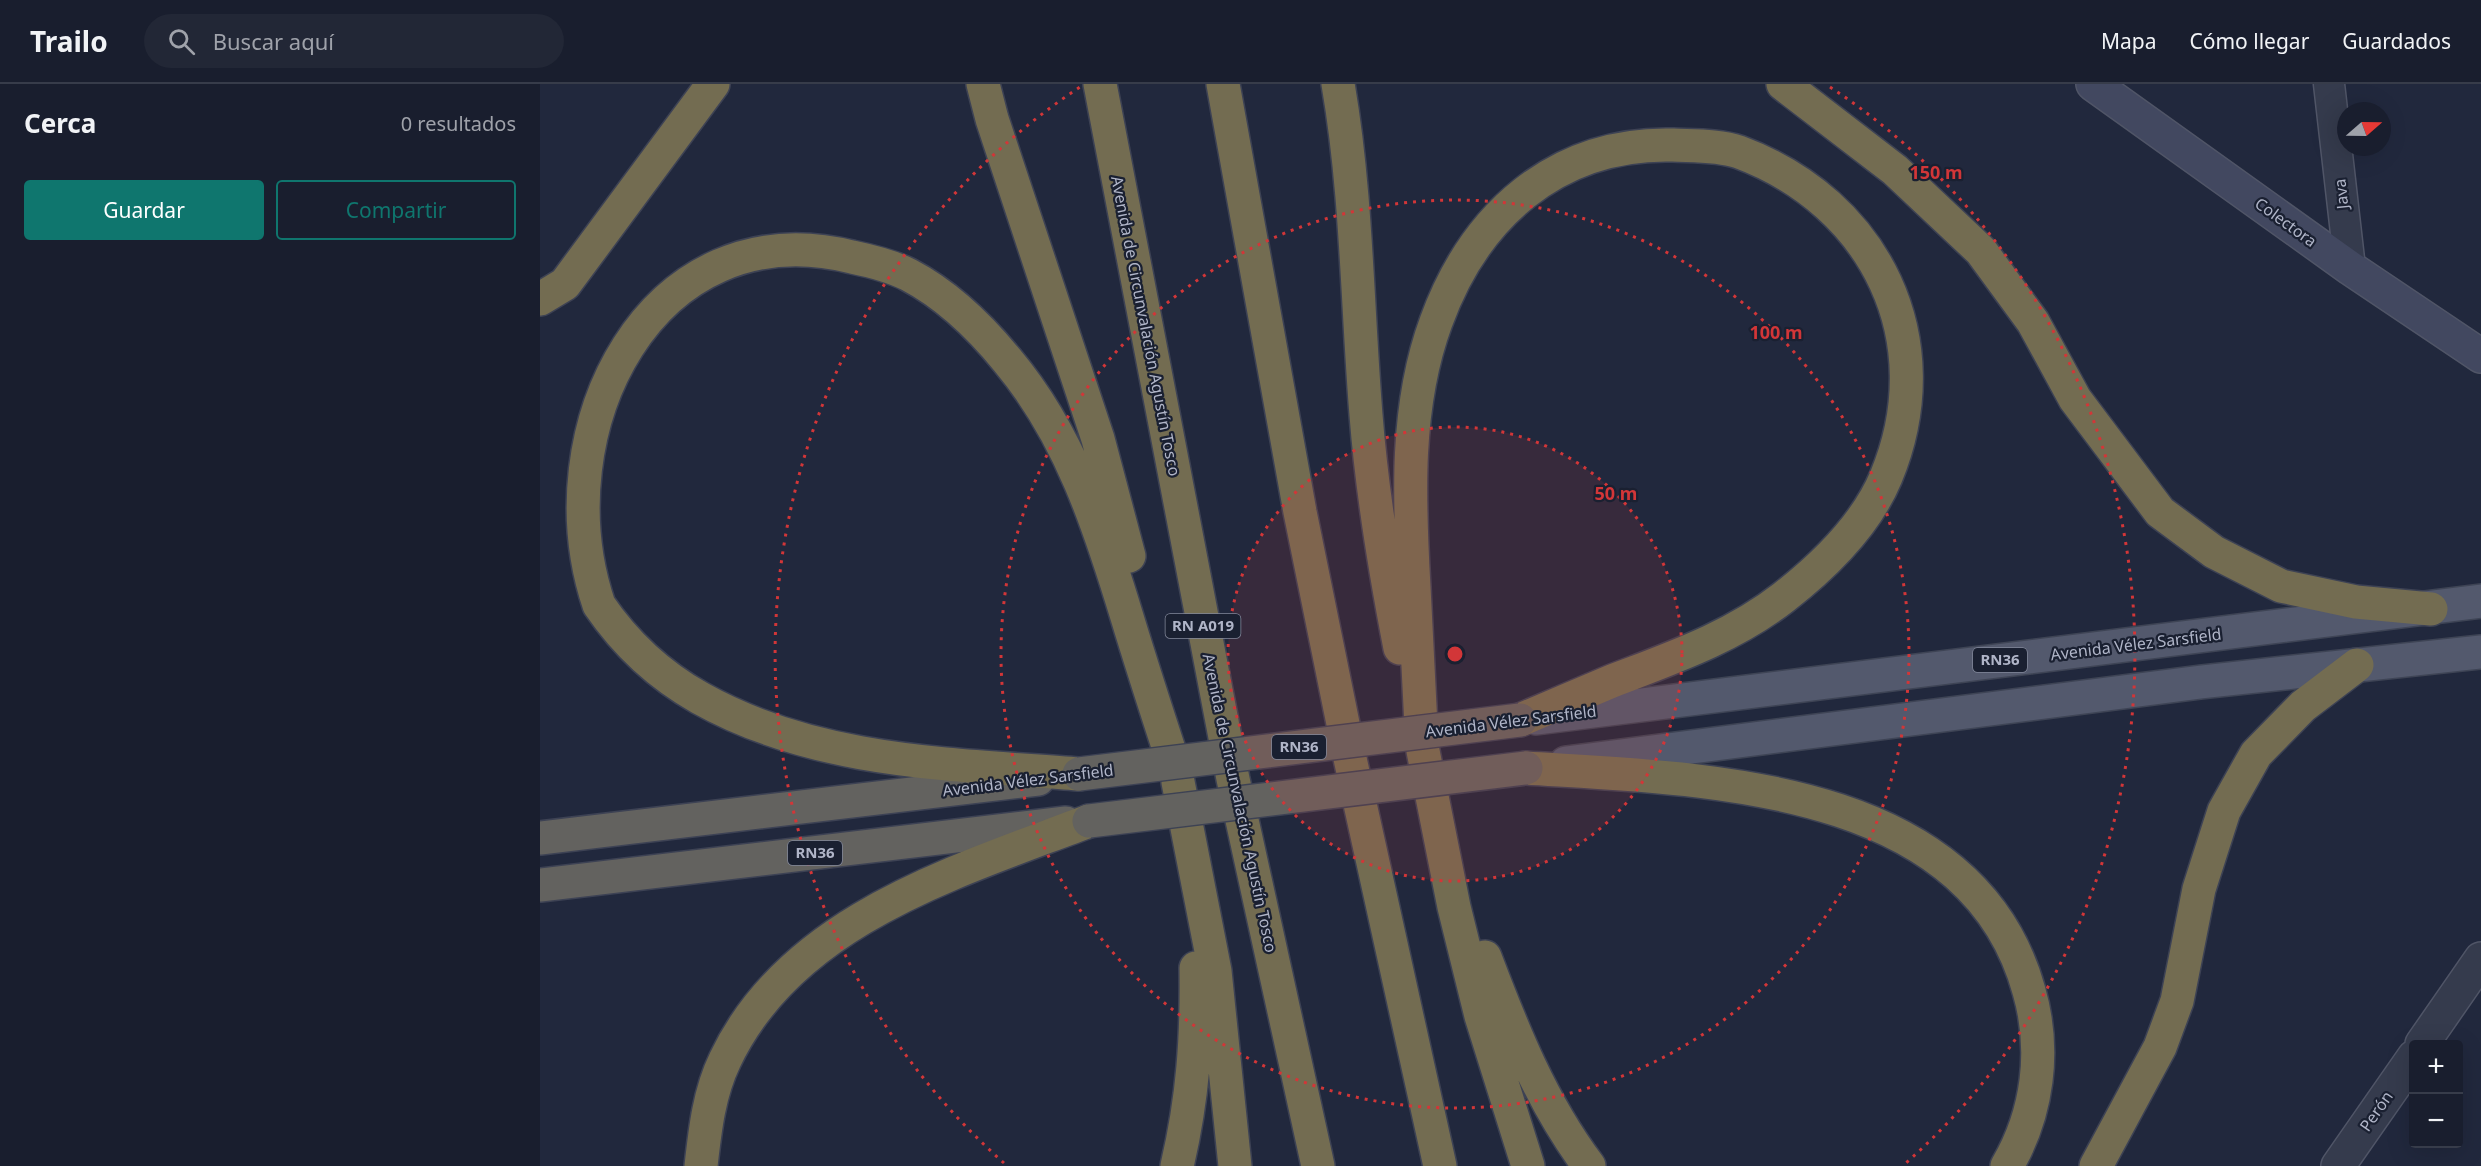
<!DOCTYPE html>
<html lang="es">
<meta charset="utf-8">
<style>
body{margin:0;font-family:"Noto Sans",sans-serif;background:#222736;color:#f1f3f6}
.controls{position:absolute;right:18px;bottom:18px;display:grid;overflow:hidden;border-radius:6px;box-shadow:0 6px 24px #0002}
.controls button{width:54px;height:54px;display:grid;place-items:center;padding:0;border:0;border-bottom:2px solid #373c4a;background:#191e2e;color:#f1f3f6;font:30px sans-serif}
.compass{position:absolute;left:1797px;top:18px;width:54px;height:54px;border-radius:50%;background:#191e2e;box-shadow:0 6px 24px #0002;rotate:70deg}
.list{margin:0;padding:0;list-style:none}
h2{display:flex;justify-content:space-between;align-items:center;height:78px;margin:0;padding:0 24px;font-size:26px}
h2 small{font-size:20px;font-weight:400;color:#9fa2aa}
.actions{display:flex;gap:12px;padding:18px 24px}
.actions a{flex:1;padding:14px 0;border:2px solid #0f766e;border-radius:6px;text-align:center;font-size:21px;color:#0f766e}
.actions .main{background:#0f766e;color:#fff}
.icon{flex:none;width:33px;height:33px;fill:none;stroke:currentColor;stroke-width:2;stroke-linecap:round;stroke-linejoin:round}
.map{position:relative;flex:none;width:1941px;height:1082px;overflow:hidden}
header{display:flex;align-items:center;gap:36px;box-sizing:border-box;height:84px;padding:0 30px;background:#191e2e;border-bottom:2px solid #373c4a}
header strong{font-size:28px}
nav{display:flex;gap:33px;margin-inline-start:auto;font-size:21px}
.search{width:420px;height:54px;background:#222736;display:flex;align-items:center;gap:15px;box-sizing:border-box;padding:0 21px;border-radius:33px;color:#9fa2aa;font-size:22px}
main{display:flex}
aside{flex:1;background:#191e2e}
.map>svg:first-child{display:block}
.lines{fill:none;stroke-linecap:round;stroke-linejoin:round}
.minor-casing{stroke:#505567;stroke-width:33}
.tertiary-casing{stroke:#505567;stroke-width:36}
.secondary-casing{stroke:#505567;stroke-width:36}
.primary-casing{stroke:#3e4455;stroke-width:36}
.trunk-casing{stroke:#3d4254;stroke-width:36}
.motorway-casing{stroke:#3d4254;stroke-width:36}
.minor{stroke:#353b4d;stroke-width:30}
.tertiary{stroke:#353b4d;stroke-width:33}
.secondary{stroke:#424860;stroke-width:33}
.primary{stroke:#53596d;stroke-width:33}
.trunk{stroke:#63625f;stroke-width:33}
.motorway{stroke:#736c51;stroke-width:33}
.trunk-bridge-casing{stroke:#3d4254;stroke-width:36;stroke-linecap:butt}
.trunk-bridge{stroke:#63625f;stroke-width:33}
.ring{fill:none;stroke:#d23638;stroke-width:3;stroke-dasharray:3 6}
.labels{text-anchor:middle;stroke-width:4.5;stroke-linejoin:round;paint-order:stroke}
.shield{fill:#1a2031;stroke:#83889b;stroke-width:1.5}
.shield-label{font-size:15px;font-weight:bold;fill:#b0b5c8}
.street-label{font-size:16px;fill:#b0b5c8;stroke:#1a2031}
.centre{fill:#d23638;stroke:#1a2031;stroke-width:3}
.ring-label{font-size:18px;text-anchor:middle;font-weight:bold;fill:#d23638;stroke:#1a2031;stroke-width:4.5;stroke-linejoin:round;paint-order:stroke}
</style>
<header>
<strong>Trailo</strong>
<div class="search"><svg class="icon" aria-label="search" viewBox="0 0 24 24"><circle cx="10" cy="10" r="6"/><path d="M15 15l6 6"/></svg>Buscar aquí</div>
<nav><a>Mapa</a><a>Cómo llegar</a><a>Guardados</a></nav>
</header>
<main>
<aside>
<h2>Cerca<small>0 resultados</small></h2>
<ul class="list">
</ul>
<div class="actions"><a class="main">Guardar</a><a>Compartir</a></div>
</aside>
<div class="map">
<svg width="1941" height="1082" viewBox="0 0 1941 1082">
<rect width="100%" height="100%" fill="#21283d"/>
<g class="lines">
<defs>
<path id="minor" d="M1789,0L1810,184"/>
<path id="tertiary" d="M1882,960L1941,875
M1798,1082L1874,973"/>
<path id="secondary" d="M1553,0L1810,184L1941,272"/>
<path id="primary" d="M996,634L1941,517
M1026,679L1661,598L1941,568"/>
<path id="trunk" d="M0,754L498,695
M0,801L526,739"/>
<path id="motorway" d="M443,0L452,35L558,355L589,472
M560,0L693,695L778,1082
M683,0L760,428L811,679L900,1082
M798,0C817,109 817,221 826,331C832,409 845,487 860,564
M1243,0L1355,86L1441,167L1493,238L1535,315L1620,428L1674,468L1741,502L1816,518L1891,525
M0,215L25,200L173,0
M882,662C879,609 877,556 874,503C869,415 865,322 896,238C934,133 1015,58 1133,61C1153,62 1179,61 1199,68C1336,119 1403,256 1346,393C1326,441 1285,481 1244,513C1193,553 1132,574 1072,597C1041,610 1011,623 980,636
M883,667L914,823L941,932L988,1082
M986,684C1161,695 1431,697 1489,907C1506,966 1498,1029 1467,1082
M539,690C410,680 276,679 160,614C119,591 85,559 59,521C0,346 111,123 312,173C331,177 352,182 369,191C407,211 440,243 467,276C530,351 559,441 587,533C603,586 620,638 637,690
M638,698L675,887L695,1082
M945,873C973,947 1001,1018 1049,1082
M161,1082C165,1046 169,1009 185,976C251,836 416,788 549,737
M637,1082C653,1014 657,954 656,884
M1556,1082L1620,963L1637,917L1659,805L1684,727L1716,670L1763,622L1817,581"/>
</defs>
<use href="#minor" class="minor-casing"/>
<use href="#tertiary" class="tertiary-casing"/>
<use href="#secondary" class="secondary-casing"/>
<use href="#primary" class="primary-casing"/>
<use href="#trunk" class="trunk-casing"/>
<use href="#motorway" class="motorway-casing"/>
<use href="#minor" class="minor"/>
<use href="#tertiary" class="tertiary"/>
<use href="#secondary" class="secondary"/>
<use href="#primary" class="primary"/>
<use href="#trunk" class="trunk"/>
<use href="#motorway" class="motorway"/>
<defs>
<path id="trunk-bridge" d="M539,690L980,636
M549,737L986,684"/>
</defs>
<use href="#trunk-bridge" class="trunk-bridge-casing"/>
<use href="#trunk-bridge" class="trunk-bridge"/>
</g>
<circle cx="915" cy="570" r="227" fill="#d23638" fill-opacity=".12"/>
<g class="ring">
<circle cx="915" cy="570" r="227"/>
<circle cx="915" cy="570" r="454"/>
<path d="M464 1079A680 680 0 0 1 540 3M1290 3A680 680 0 0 1 1366 1079"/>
</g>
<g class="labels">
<g class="shield">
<rect x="625.5" y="530" width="75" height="24" rx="4.5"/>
<rect x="1433" y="564" width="54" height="24" rx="4.5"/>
<rect x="732" y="651" width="54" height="24" rx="4.5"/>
<rect x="248" y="757" width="54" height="24" rx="4.5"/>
</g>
<g class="shield-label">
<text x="663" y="547">RN A019</text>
<text x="1460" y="581">RN36</text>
<text x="759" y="668">RN36</text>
<text x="275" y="774">RN36</text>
</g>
<g class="street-label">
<text transform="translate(1801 110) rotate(-96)" y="6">Java</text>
<text transform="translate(1746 138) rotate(36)" y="6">Colectora</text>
<text transform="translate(606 242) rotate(79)" y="6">Avenida de Circunvalación Agustín Tosco</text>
<text transform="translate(1596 560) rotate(-7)" y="6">Avenida Vélez Sarsfield</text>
<text transform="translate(971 637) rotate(-7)" y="6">Avenida Vélez Sarsfield</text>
<text transform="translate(488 696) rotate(-7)" y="6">Avenida Vélez Sarsfield</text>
<text transform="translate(700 719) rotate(78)" y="6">Avenida de Circunvalación Agustín Tosco</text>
<text transform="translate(1836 1027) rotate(-55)" y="6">Perón</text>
</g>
</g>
<circle cx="915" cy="570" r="9" class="centre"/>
<g class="ring-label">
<text x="1396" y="95">150 m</text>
<text x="1236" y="255">100 m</text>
<text x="1076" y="416">50 m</text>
</g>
</svg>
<div class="controls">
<button>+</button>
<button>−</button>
</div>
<svg class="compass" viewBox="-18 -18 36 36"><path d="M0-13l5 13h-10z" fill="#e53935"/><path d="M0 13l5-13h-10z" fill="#9fa2aa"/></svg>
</div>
</main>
